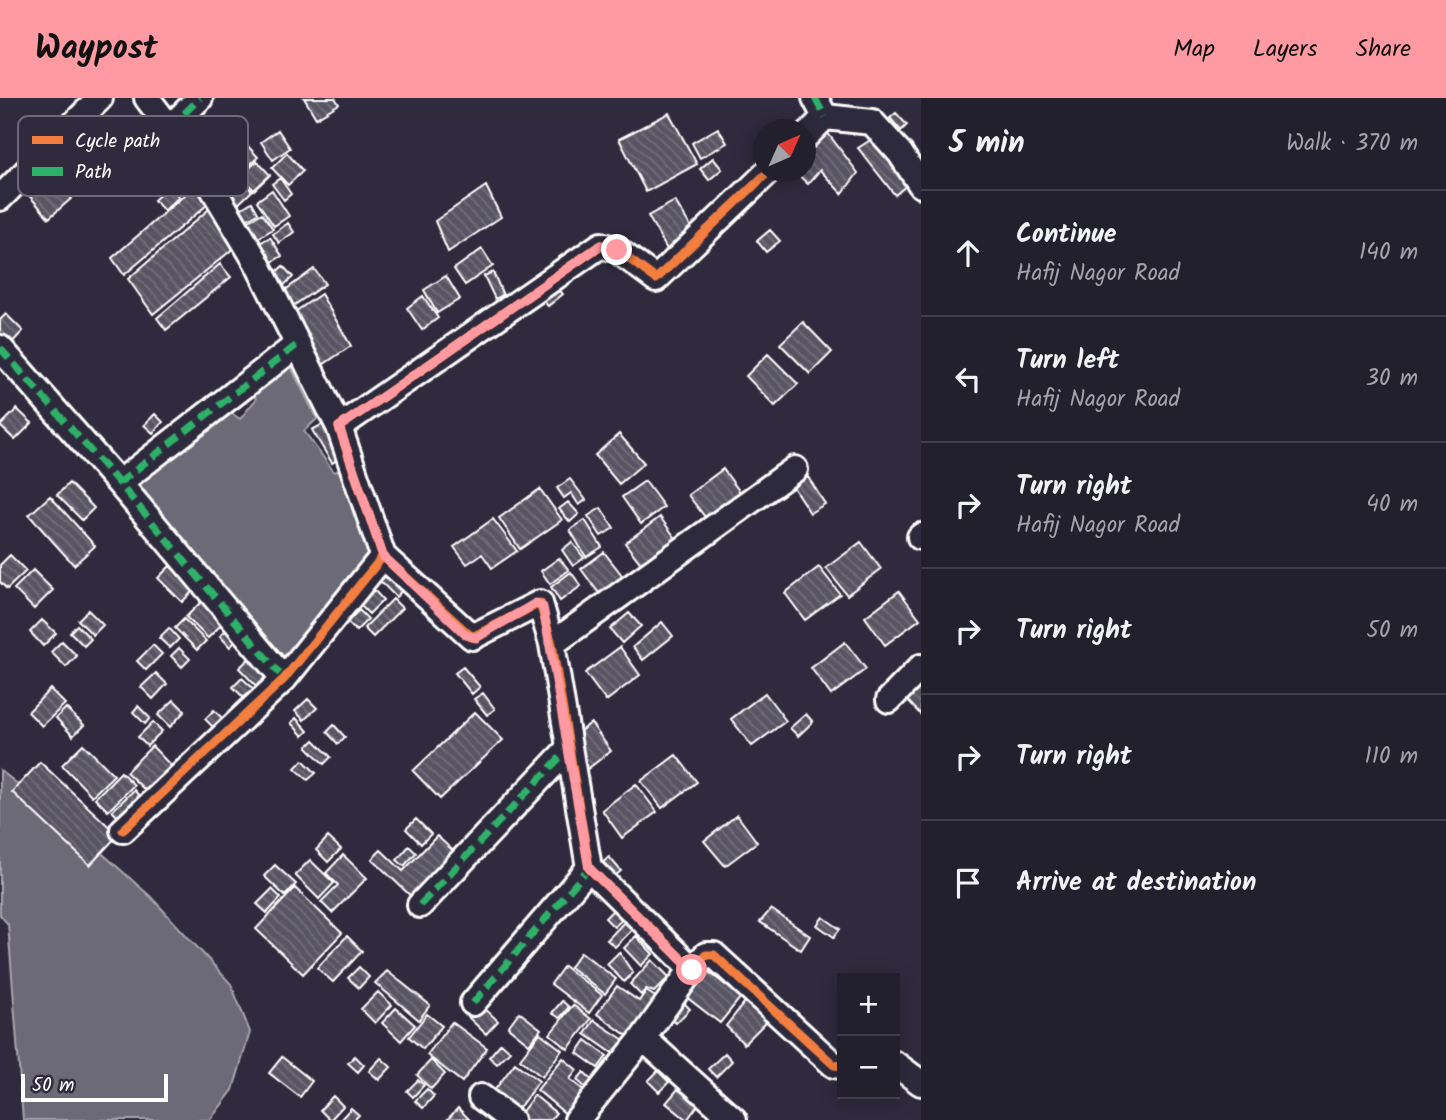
<!DOCTYPE html>
<meta charset="utf-8">
<style>
body{margin:0;font-family:Kalam,sans-serif;background:#2f2d3a;color:#f1f3f6}
.controls{position:absolute;right:21px;bottom:21px;display:grid;overflow:hidden;border-radius:0px;box-shadow:0 4px 18px #0003}
.controls button{width:63px;height:63px;display:grid;place-items:center;padding:0;border:0;border-bottom:2px solid #403e4a;background:#23202e;color:#f1f3f6;font:35px sans-serif}
.compass{position:absolute;left:753px;top:21px;width:63px;height:63px;border-radius:50%;background:#23202e;box-shadow:0 4px 18px #0003;rotate:45deg}
.scale{position:absolute;left:21px;bottom:18px;width:147px;box-sizing:border-box;padding-left:7px;border:4px solid #fff;border-top:0;font-size:19px;line-height:24px;white-space:nowrap;color:#fff;-webkit-text-stroke:5px #2f2a3d;paint-order:stroke}
.stop{position:absolute;width:21px;height:21px;margin:-16px;border:5px solid #ff9aa2;border-radius:50%;background:#fff}
.stop.end{background:#ff9aa2;border-color:#fff;box-shadow:0 2px 7px #0008}
.list{margin:0;padding:0;list-style:none}
h2{display:flex;justify-content:space-between;align-items:center;height:91px;margin:0;padding:0 28px;font-size:30px}
h2 small{font-size:23px;font-weight:400;color:#a3a3aa}
.list li{display:grid;grid-template-columns:46px 1fr auto;gap:21px;align-items:center;box-sizing:border-box;height:126px;padding:0 28px;border-top:2px solid #403e4a}
.list b{display:block;font-size:26px;white-space:nowrap}
.list p{margin:0;font-size:23px;white-space:nowrap;color:#a3a3aa}
.list em{font-size:23px;font-style:normal;color:#a3a3aa}
.icon{flex:none;width:38px;height:38px;fill:none;stroke:currentColor;stroke-width:2;stroke-linecap:round;stroke-linejoin:round}
.map{position:relative;flex:none;width:921px;height:1022px;overflow:hidden}
header{display:flex;align-items:center;gap:42px;box-sizing:border-box;height:98px;padding:0 35px;background:#ff9aa2;color:#111}
header strong{font-size:33px}
nav{display:flex;gap:38px;margin-inline-start:auto;font-size:24px}
main{display:flex}
aside{flex:1;background:#23202e}
.map>svg:first-child{display:block}
.water{fill:#6d6a77;stroke:#a7a6ad;stroke-width:2}
.building{fill:url(#building-back-hatch);stroke:#fff;stroke-width:2}
.lines{fill:none;stroke-linecap:round;stroke-linejoin:round}
.street-casing{stroke:#fff;stroke-width:30}
.street{stroke:#2f2a3d;stroke-width:24}
.quiet{stroke:#2db169;stroke-width:7;stroke-dasharray:14 7;stroke-linecap:butt}
.cycleway-casing{stroke:#2f2a3d;stroke-width:13}
.cycleway{stroke:#f27e40;stroke-width:9}
.route{stroke:#ff9aa2;stroke-width:9}
.key{fill:#2f2a3d;stroke:#6d6a77;stroke-width:2}
.key-label{font-size:19px;fill:#fff}
</style>
<header>
<strong>Waypost</strong>
<nav><a>Map</a><a>Layers</a><a>Share</a></nav>
</header>
<main>
<div class="map">
<svg width="921" height="1022" viewBox="0 0 921 1022">
<defs>
<pattern id="building-back-hatch" width="6" height="6" patternUnits="userSpaceOnUse" patternTransform="scale(1.75)"><rect width="6" height="6" fill="#595564"/><path d="M-1 5l2 2M0 0l6 6M5-1l2 2" fill="none" stroke="#726e7b"/></pattern>
</defs>
<rect width="100%" height="100%" fill="#2f2a3d"/>
<filter id="ink" filterUnits="userSpaceOnUse"><feTurbulence type="fractalNoise" baseFrequency=".0143" numOctaves="2"/><feDisplacementMap in="SourceGraphic" scale="14" xChannelSelector="R" yChannelSelector="G"/><feConvolveMatrix kernelMatrix="1 2 1 2 8 2 1 2 1" color-interpolation-filters="sRGB"/></filter>
<g filter="url(#ink)">
<path class="water" d="M290,267L317,321L304,333L334,374L344,370L372,460L285,568L136,387L227,312L240,321L256,301L252,293Z
M0,672L85,740L151,799L231,886L250,934L233,992L210,1022H23L8,826L0,817Z"/>
<path class="building" d="M304,0H335L339,6L316,20Z
M669,15L697,66L646,94L619,41Z
M896,15L907,27L901,33L890,20Z
M718,30L727,45L700,60L692,45Z
M824,30L858,75L842,96L820,72L808,86L795,74H806V49Z
M278,32L290,50L273,62L261,44Z
M880,36L914,81L895,97L858,50Z
M244,44L258,59L239,77L224,62Z
M287,55L303,73L288,87L272,70Z
M713,60L722,71L709,82L700,71Z
M257,63L270,77L254,92L241,78Z
M41,65L72,100L49,120L18,85Z
M239,80L252,93L233,111L220,98Z
M280,80L291,96L284,102L272,86Z
M169,88L179,99L164,113L154,102Z
M486,88L501,119L448,154L435,123Z
M194,89L208,106L124,177L112,160Z
M272,92L289,118L274,128L257,103Z
M675,103L697,139L669,155L648,118Z
M252,104L258,115L241,125L234,115Z
M209,111L234,150L153,216L128,181Z
M262,115L273,131L255,142L244,126Z
M288,125L294,134L279,145L273,136Z
M770,132L780,143L766,154L757,143Z
M270,139L282,158L267,167L255,148Z
M482,151L493,168L465,187L454,171Z
M220,166L231,179L166,232L157,220Z
M283,168L293,179L282,189L273,177Z
M314,171L325,186L290,210L280,196Z
M493,174L503,197L495,201L484,178Z
M446,178L460,201L437,215L424,192Z
M553,184L563,196L548,208L538,196Z
M321,196L351,248L318,270L289,218Z
M423,198L438,220L422,232L407,210Z
M6,216L23,233L6,251L0,245V222Z
M803,224L832,254L810,276L780,246Z
M768,256L798,286L775,308L746,278Z
M17,311L32,325L15,342L0,328Z
M155,316L163,324L153,335L144,327Z
M325,325L344,357L332,365L312,332Z
M619,336L644,365L619,386L595,357Z
M723,371L743,398L709,424L688,397Z
M808,379L825,406L810,415L793,389Z
M570,381L586,402L579,407L571,395L564,400L557,390Z
M645,383L664,409L641,426L622,399Z
M69,385L94,410L82,422L57,397Z
M540,391L562,422L520,451L499,420Z
M50,398L95,448L74,467L29,417Z
M568,404L579,416L570,424L559,411Z
M601,410L614,430L601,438L588,418Z
M660,419L680,446L646,472L625,445Z
M493,421L517,453L492,470L482,456L467,466L454,449Z
M585,422L602,449L586,459L570,432Z
M572,444L584,460L573,468L562,452Z
M861,444L881,471L847,497L826,470Z
M604,454L625,481L601,498L581,471Z
M10,457L26,473L7,491L0,484V467Z
M559,460L569,472L550,486L541,473Z
M170,468L194,492L182,504L158,480Z
M819,469L840,496L805,522L785,495Z
M392,471L407,487L396,499L380,483Z
M33,472L53,492L34,511L14,491Z
M571,474L581,488L560,503L551,489Z
M374,492L383,502L369,516L360,507Z
M899,493L920,521L885,547L865,519Z
M205,500L227,521L208,540L186,519Z
M393,501L402,510L373,539L364,530Z
M88,512L103,527L93,537L78,522Z
M359,512L368,521L356,533L347,524Z
M629,515L641,528L622,545L610,531Z
M184,521L206,543L197,552L175,530Z
M42,522L56,535L43,548L30,534Z
M662,524L673,538L643,562L633,549Z
M77,527L91,541L84,548L70,534Z
M229,529L239,540L230,549L220,538Z
M169,530L179,541L170,550L159,540Z
M62,543L77,558L66,569L51,554Z
M845,544L866,571L831,597L811,570Z
M153,547L162,556L146,572L137,563Z
M620,549L640,577L606,603L585,575Z
M179,550L190,561L182,569L171,558Z
M252,558L272,578L259,591L239,570Z
M463,569L480,589L472,596L455,575Z
M156,575L167,586L153,601L141,589Z
M242,580L255,592L245,601L233,589Z
M920,587L921,588V617L905,600Z
M50,591L65,606L42,628L28,614Z
M483,595L495,611L487,617L474,601Z
M765,595L786,623L752,648L731,621Z
M308,601L317,610L304,622L295,613Z
M174,602L185,613L170,629L158,617Z
M138,608L150,620L145,626L133,614Z
M66,610L84,627L73,638L56,620Z
M214,612L227,625L218,634L205,621Z
M475,614L503,642L440,701L413,673Z
M806,616L813,624L798,638L790,630Z
M296,620L308,633L303,638L291,625Z
M153,624L162,633L147,648L138,639Z
M591,625L611,653L577,679L556,651Z
M334,627L345,639L338,646L327,634Z
M314,642L331,659L324,666L307,649Z
M83,646L114,677L92,698L62,667Z
M152,648L174,671L149,696L126,674Z
M676,657L697,684L662,710L641,683Z
M303,662L316,675L308,682L295,670Z
M40,664L118,737L90,767L12,694Z
M121,674L134,687L108,713L95,700Z
M636,686L657,714L622,740L602,712Z
M134,692L142,701L121,722L112,713Z
M737,717L757,744L725,768L704,743Z
M416,721L431,736L421,746L406,731Z
M437,738L460,759L417,804L372,761L381,752L403,773Z
M328,739L341,751L328,764L316,752Z
M409,748L416,755L404,768L397,762Z
M343,757L367,780L332,815L321,804L338,787L326,775Z
M609,759L621,773L609,783L598,769Z
M310,762L334,785L319,801L295,777Z
M275,767L296,786L285,798L264,778Z
M295,790L342,835L303,876L256,831Z
M272,791L281,800L267,815L257,806Z
M615,810L625,819L614,829L605,820Z
M771,811L810,838L801,852L760,824Z
M823,819L840,831L834,839L817,827Z
M628,820L636,828L615,849L607,842Z
M347,838L362,853L333,884L317,870Z
M636,838L653,856L641,868L624,850Z
M581,854L616,881L605,896L570,869Z
M619,854L633,875L624,884L607,866Z
M652,862L669,879L654,894L646,891L641,897L630,886Z
M564,868L602,897L589,915L551,886Z
M701,868L741,899L720,925L681,895Z
M359,869L369,879L359,890L348,880Z
M387,873L430,907L419,922L375,885Z
M617,888L639,903L646,893L657,900L629,939L597,916Z
M378,894L392,907L375,925L361,911Z
M748,900L770,920L744,946L726,928Z
M680,901L690,911L676,925L666,915Z
M562,903L569,909L560,920L552,915Z
M481,907L498,923L486,936L469,920Z
M573,907L591,921L568,951L550,936Z
M396,910L415,927L401,943L382,925Z
M519,914L541,931L529,946L508,929Z
M427,916L442,928L423,951L409,939Z
M594,922L624,942L614,956L585,936Z
M452,924L487,950L462,984L427,957Z
M540,935L562,952L542,979L520,961Z
M586,942L607,958L598,970L577,955Z
M501,945L510,953L497,966L489,959Z
M725,955L732,963L716,979L708,971Z
M355,958L364,967L358,974L348,965Z
M282,959L312,983L300,999L269,975Z
M381,960L391,969L379,982L369,973Z
M563,960L577,972L570,981L586,994L567,1017L537,992Z
M431,962L445,976L431,991L417,977Z
M515,965L539,983L512,1019L488,1001Z
M658,973L669,984L659,994L648,983Z
M584,974L593,983L586,990L577,982Z
M418,982L424,987L413,999L407,993Z
M427,991L434,998L423,1010L415,1003Z
M678,991L698,1007L687,1022L666,1005Z
M534,997L556,1015L550,1022H516Z
M333,998L343,1008L330,1022L320,1012Z
M351,1010L359,1017L354,1022H340Z
M458,1010L469,1021L447,1022Z"/>
<g class="lines">
<defs>
<path id="street" d="M147,0L203,74L256,163L339,329
M815,0L825,19
M169,30L200,0
M806,38L825,19L872,24L900,55L921,87
M0,100L100,0
M0,250L119,385L284,581
M119,385L298,246
M920,439L921,438
M383,458L472,539L540,505L552,546L589,770L692,871L706,857H714L834,967L842,968
M552,546L795,371
M889,602L921,569
M123,732L284,581L383,458L339,329L601,147L617,152L656,181L768,74
M420,807L568,651
M473,905L589,770
M643,940L734,1022
M895,966L921,985
M481,999L511,1022
M577,1022L643,940L692,871"/>
</defs>
<use href="#street" class="street-casing"/>
<use href="#street" class="street"/>
<path class="quiet" d="M815,0L825,19
M169,30L200,0
M0,250L119,385L284,581
M119,385L298,246
M420,807L568,651
M473,905L589,770"/>
<defs>
<path id="cycleway" d="M383,458L472,539L540,505L552,546L589,770L692,871L706,857H714L834,967L842,968
M123,732L284,581L383,458L339,329L601,147L617,152L656,181L768,74"/>
</defs>
<use href="#cycleway" class="cycleway-casing"/>
<use href="#cycleway" class="cycleway"/>
</g>
</g>
<g class="lines" filter="url(#ink)">
<path class="route" d="M617,152L601,147L339,329L383,458L466,537L476,540L536,505L543,509L589,770L692,872"/>
</g>
<rect x="18" y="18" width="230" height="80" rx="10" class="key"/>
<rect x="32" y="38" width="31" height="8" fill="#f27e40"/>
<rect x="32" y="69" width="31" height="9" fill="#2db169"/>
<g class="key-label">
<text x="75" y="49">Cycle path</text>
<text x="75" y="80">Path</text>
</g>
</svg>
<div class="controls">
<button>+</button>
<button>−</button>
</div>
<svg class="compass" viewBox="-18 -18 36 36"><path d="M0-13l5 13h-10z" fill="#e53935"/><path d="M0 13l5-13h-10z" fill="#a3a3aa"/></svg>
<div class="scale">50 m</div>
<div class="stop" style="left:692px;top:872px"></div>
<div class="stop end" style="left:617px;top:152px"></div>
</div>
<aside>
<h2>5 min<small>Walk · 370 m</small></h2>
<ul class="list">
<li><svg class="icon" aria-label="ahead" viewBox="0 0 24 24"><path d="M12 20V5M6 11l6-6 6 6"/></svg><div><b>Continue</b><p>Hafij Nagor Road</p></div><em>140 m</em></li>
<li><svg class="icon" aria-label="left" viewBox="0 0 24 24"><path d="M17 20v-9H6M10 6l-5 5 5 5"/></svg><div><b>Turn left</b><p>Hafij Nagor Road</p></div><em>30 m</em></li>
<li><svg class="icon" aria-label="right" viewBox="0 0 24 24"><path d="M7 20v-9h11M14 6l5 5-5 5"/></svg><div><b>Turn right</b><p>Hafij Nagor Road</p></div><em>40 m</em></li>
<li><svg class="icon" aria-label="right" viewBox="0 0 24 24"><path d="M7 20v-9h11M14 6l5 5-5 5"/></svg><div><b>Turn right</b></div><em>50 m</em></li>
<li><svg class="icon" aria-label="right" viewBox="0 0 24 24"><path d="M7 20v-9h11M14 6l5 5-5 5"/></svg><div><b>Turn right</b></div><em>110 m</em></li>
<li><svg class="icon" aria-label="arrive" viewBox="0 0 24 24"><path d="M6 21V4h12l-3 4 3 4H6"/></svg><div><b>Arrive at destination</b></div></li>
</ul>
</aside>
</main>
